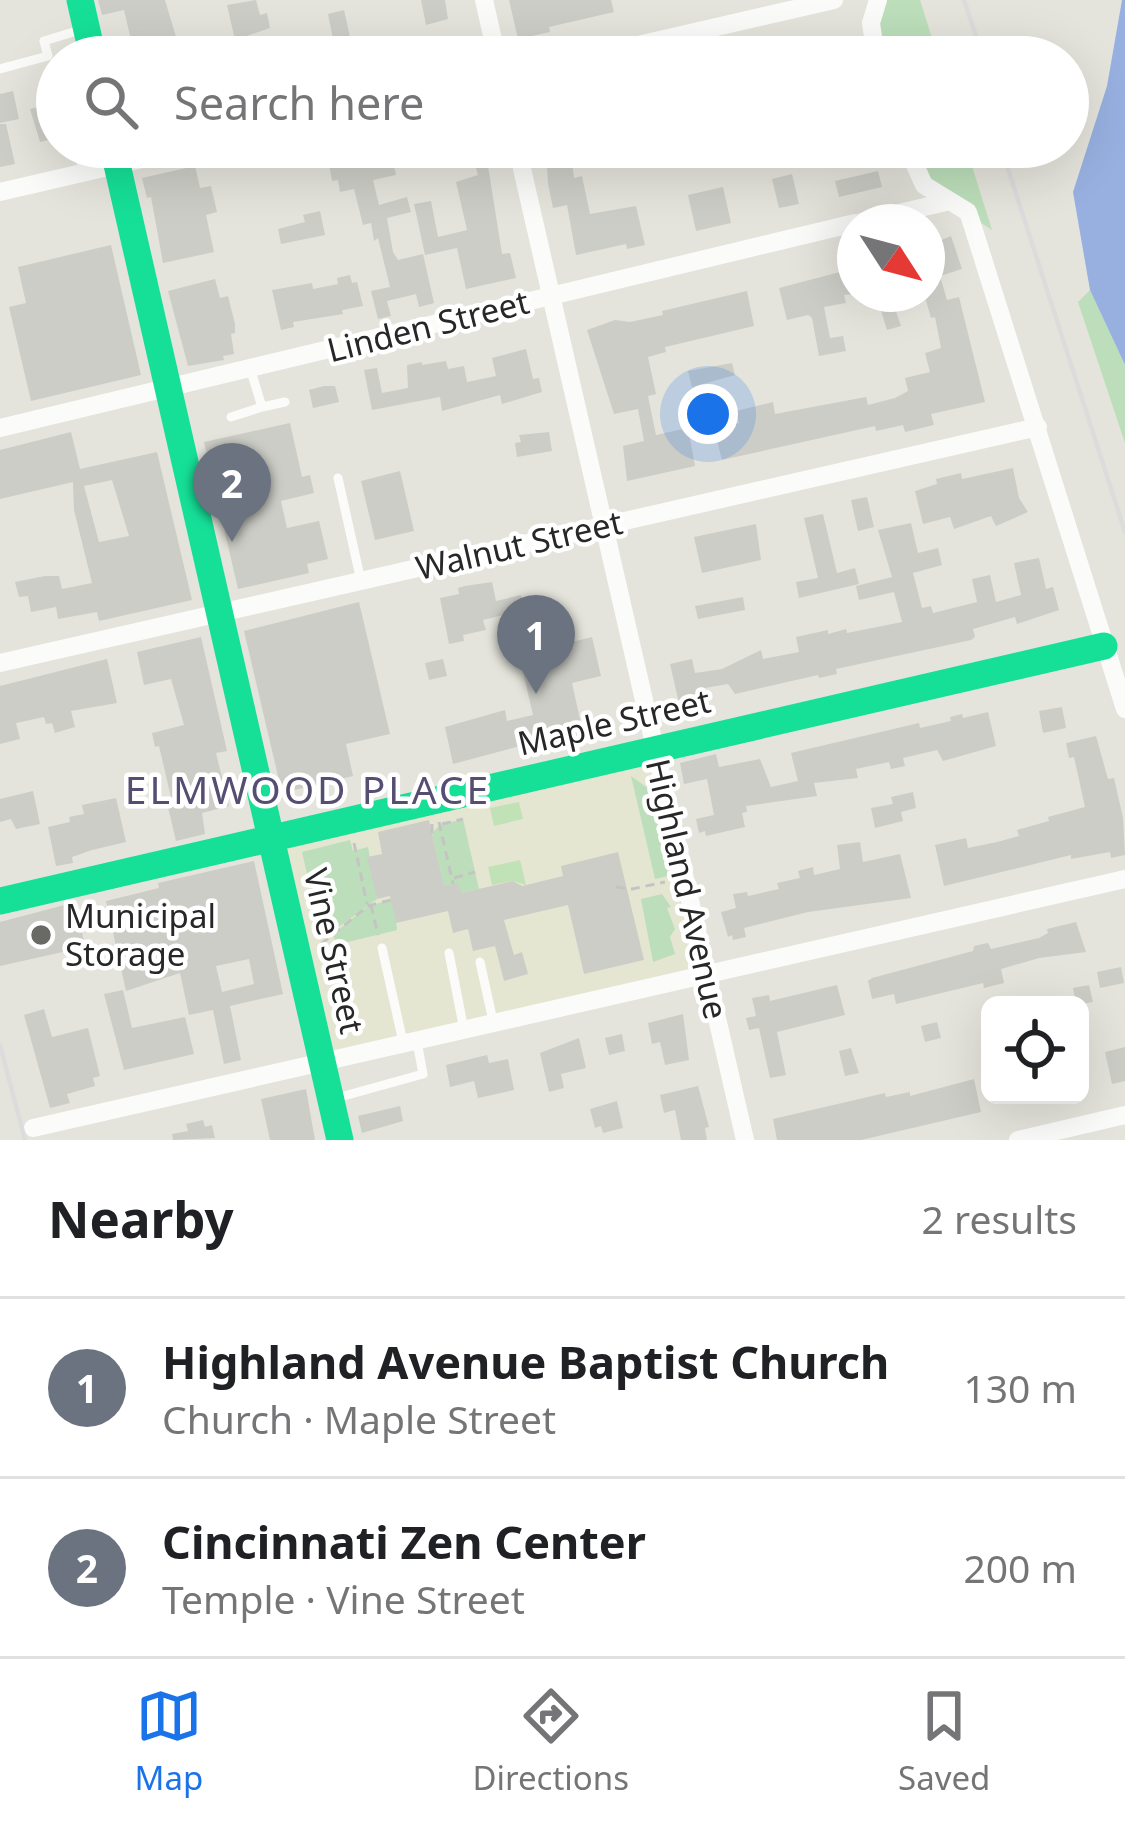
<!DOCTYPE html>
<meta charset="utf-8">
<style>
body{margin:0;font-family:"Noto Sans",sans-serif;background:#f6f6f6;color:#202124}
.controls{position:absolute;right:36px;bottom:36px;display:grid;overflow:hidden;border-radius:18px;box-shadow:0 12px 48px #0002}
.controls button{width:108px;height:108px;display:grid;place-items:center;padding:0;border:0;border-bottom:3px solid #e0e0e0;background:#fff;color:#202124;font:60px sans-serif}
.compass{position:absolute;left:837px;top:204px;width:108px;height:108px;border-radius:50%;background:#fff;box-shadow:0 12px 48px #0002;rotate:126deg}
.you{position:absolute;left:708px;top:414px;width:42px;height:42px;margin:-30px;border:9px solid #fff;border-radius:50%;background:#1a73e8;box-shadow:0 0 0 18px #1a73e833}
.badge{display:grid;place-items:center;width:78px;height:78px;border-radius:50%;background:#1a73e8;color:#fff;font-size:39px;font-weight:700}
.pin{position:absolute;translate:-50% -99px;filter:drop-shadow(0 3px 6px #0008)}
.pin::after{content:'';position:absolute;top:63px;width:42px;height:36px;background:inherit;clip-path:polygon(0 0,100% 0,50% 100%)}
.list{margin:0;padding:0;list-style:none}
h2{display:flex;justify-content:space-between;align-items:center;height:156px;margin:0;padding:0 48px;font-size:51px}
h2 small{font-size:39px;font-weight:400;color:#757577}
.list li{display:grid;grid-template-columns:78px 1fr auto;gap:36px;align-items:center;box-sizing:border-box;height:180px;padding:0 48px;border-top:3px solid #e0e0e0}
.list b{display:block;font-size:45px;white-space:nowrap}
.list p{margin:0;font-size:39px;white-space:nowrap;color:#757577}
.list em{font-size:39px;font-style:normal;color:#757577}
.icon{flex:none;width:66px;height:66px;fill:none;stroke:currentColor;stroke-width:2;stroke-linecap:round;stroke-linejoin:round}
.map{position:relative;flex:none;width:1125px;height:1140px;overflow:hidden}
.search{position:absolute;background:#fff;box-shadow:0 12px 48px #0002;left:36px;right:36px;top:36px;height:132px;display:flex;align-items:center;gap:30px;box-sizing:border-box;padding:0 42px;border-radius:66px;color:#757577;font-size:45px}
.sheet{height:516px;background:#fff}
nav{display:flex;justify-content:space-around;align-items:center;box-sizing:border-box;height:168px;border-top:3px solid #e0e0e0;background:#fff;font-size:33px;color:#757577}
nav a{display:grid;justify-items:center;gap:6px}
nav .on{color:#1a73e8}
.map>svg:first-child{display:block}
.education{fill:#e5e6d2}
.green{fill:#bcdeba}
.pitch{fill:#c1e2b6}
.water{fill:#97b0df}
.building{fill:#cdcdc7;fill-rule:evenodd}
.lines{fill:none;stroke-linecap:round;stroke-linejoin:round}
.path{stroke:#c4c4c3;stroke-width:3;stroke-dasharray:9 6;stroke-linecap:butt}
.lane{stroke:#fbfbfa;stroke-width:9}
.street{stroke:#fbfbfa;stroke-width:18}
.fast{stroke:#16e098;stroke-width:27}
.rail{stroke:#dcdcdd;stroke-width:4.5}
.poi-dot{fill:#696966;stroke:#fff;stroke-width:4.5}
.labels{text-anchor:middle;stroke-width:9;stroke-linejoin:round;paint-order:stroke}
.street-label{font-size:33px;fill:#272727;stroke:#fff}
.poi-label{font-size:33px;fill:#272727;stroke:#fff;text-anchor:start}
.quarter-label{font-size:39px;letter-spacing:3px;fill:#554d72;stroke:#fff}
</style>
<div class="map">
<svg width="1125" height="1140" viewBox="0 0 1125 1140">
<rect width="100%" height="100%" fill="#e4e4dc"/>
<path class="education" d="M655,749L707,974L323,1064L272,838Z"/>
<path class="green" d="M878,0H920L938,57H876Z
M907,147H966L992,230L934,192Z
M1090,290L1125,365V443L1078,302Z
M631,776L649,789L651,799L644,802L647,815L655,813L668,876L655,879Z
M463,819L479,889L461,893L444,887L432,833L440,825Z
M350,840L353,851L368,847L377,899L322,939L302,852Z
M662,894L671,907L667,908L675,929L670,937L675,954L653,962L641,899Z
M394,899L397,930L336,945L333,934L368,906Z"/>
<path class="pitch" d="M519,802L523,819L494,826L490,808Z
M520,860L526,885L513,881L492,885L488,867Z"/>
<path class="water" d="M1122,0H1125V365L1090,290L1073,192L1107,86Z"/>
<path class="building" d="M98,0H165L182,57H135L124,10L102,15Z
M256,0L260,15L267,13L270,28L235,40L227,5Z
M421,0H445L448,19L426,25Z
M509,0H611L614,12L549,27L550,32L518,39Z
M344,10L352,46L375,42L378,57H329V50L335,49L328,14Z
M13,91L19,119L0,123V94Z
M51,104L57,138L40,142L30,109Z
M0,124H6L15,164L0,167Z
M326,147H430V152L393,161L396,175L373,180L379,205L407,197L411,212L387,218L393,252L398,260L423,254L434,303L419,307L416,294L387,301L391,316L378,319L371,291L390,287L378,238L374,241L371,223L363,225L354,189L340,192L338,180L332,181Z
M470,147H485L502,254L510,253L516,278L466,289L457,248L425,255L414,204L431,201L438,237L467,230L456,182L478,175Z
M700,147H717L720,162L704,165Z
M572,161L574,178L582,176L590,214L636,206L645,245L627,249L626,244L576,255L567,205L553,208L548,184L547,166Z
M195,166L200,188L211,186L217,212L206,215L214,252L163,263L151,197L147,198L142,178Z
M878,171L882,187L839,197L835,181Z
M792,174L799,204L779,208L772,179Z
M723,187L731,223L696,231L688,195Z
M320,211L325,235L281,244L278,229L305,222L303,215Z
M951,236L962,269L940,276L947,300L959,297L985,402L931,414L934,425L905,432L903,425L876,431L875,426L722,460L714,429L739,423L736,411L773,402L775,414L866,397L868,405L895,398L908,391L905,378L930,372L925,353L941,348L935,317L931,318L924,294L927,246Z
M111,245L141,375L31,401L9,307L26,303L18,267Z
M855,268V294L844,295L846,303L824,307L830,338L843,336L846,351L819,356L812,318L808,315L787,320L779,288Z
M350,275L352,283L357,282L363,306L342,310L343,314L293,322L294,327L281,330L272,290L312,283L313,289L338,284L337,278Z
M215,279L220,298L228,296L235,324V333L231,334L234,354L223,356L224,360L188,366L168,291Z
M747,291L754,326L665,347L666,352L648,357L656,394L648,396L656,435L688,428L695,466L627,481L623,446L644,441L638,409L614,414L587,330L615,320L630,322L663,315L662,311Z
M876,294H890L901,326L887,330Z
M526,349L533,379L539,378L542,392L502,404L500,395L442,411L440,397L372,410L364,370L377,368L382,393L408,388L407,365L422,362V365L446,361L448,369L464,366L467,382L496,376L492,358Z
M732,363L735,375L692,387L688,371Z
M324,386H335L339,402L313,408L309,390Z
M290,423L302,477L310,475L314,493L281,501L287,528L319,521L328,559L307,564L309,573L238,589L204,442Z
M71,432L80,469L157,452L192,600L99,621L97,612L58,619L56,607L31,612L28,596L19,597L15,582L45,576H59L62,589L92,583L74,510L73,482L0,499V450ZM112,480L129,536L99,542L84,486Z
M549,432L552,451L517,457L515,443L521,442L519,435Z
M1013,468L1019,498L1028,512L996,526L991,516L954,529L950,517L923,524L915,491L937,484L936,479L961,473L962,479Z
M400,471L414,531L375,540L361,481Z
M867,497L874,527L858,531L851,500Z
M823,514L837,573L855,568L859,584L799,598L796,582L818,578L804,518Z
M911,523L918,553L938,548L942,565L913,573L922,608L931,606L933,613L977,602L972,579L990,575L996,602L1021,595L1014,563L1039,558L1046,589L1053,587L1059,610L1017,624L1015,617L973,629L975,637L971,640L836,669L837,674L819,678L818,675L735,694L728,684L699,689L701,698L679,703L670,664L692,659L695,673L722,669L761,650L763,659L799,652L796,637L828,630V634L846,629L847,633L902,622L894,592L859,600L856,586L892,577L878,530Z
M756,524L761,560L702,573L694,537Z
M492,582L496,601L521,595L524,610L483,620L486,630L463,635L464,641L449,644L440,598L459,594L458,588L465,586Z
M743,597L745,610L698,619L695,606Z
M359,602L390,734L346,744L353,776L282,793L244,631Z
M201,637L227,751L216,753L229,806L202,813L205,834L176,841L168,807L173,806L159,746L155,747L152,733L184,725L171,679L144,685L137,652Z
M592,637L601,676L572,683L585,742L542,752L539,741L453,764L445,727L505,710L507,721L533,715L519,655Z
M107,659L117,703L71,711L75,727L55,733L52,723L46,724L44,717L16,723L20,739L0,744V686Z
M443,659L447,676L429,680L425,663Z
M1062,707L1066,728L1043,733L1039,711Z
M988,712L996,746L943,761L937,750L903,758L905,766L891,769L889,762L856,769L858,778L814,783L817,796L746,806L747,812L742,813L745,827L706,836L705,831L699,833L696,819L714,815L707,779L684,784L680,763L716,754L719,767L760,759L771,787L798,781L791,753L919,723L920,728L951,721L950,717L962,714L963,718Z
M1096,736L1108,779L1114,778L1123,818L1125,855L1111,858L1110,852L1071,859V855L944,886L935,845L966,838L968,848L997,842L1019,836L1017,830L1049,821L1048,817L1085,807L1074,757L1069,758L1066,743Z
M33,791L40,824L16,829L11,819L0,822V799Z
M913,792L916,808L901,812L903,821L875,828L871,808L893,804L891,797Z
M116,798L126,842L92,850L72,857L73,863L56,866L48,827L70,822L69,817L84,814L82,805Z
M429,820L444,886L458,883L461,893L513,881L522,886L563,876L561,866L618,852L644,960L584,974L568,905L504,920L514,955L522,952L528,974L504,981L495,946L473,951L468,929L453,933L448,911L396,923L390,896L377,899L367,857L382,854L378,832Z
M860,842L863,862L900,854L911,898L808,912L744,928L746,937L733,940L732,935L728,937L721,912L736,908L733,894L747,892L748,896L779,889L777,883L800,878L798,871L813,867L814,875L840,869L837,845Z
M254,861L283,994L230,1006L241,1060L224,1064L213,1010L189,1015L180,973L126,991L106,901L159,888L158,883ZM249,959L254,984L222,992L216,966Z
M76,902L85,947L0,966V922Z
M1076,922L1086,952L1039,958L1001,969L1004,983L984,988L983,983L896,1004L894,994L872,999L868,981L872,978L973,951L974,946L988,943L991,949L1039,938L1048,933L1047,929Z
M1121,967L1124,983L1100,988L1097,972Z
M837,985L845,1015L777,1032L786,1075L770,1078L759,1028L749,1030L746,1018L756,1016L752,998L769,995L770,1001Z
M1089,985L1093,1002L1076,1005L1073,988Z
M123,990L132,1028L185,1017L194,1054L124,1070L104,994Z
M44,1009L52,1037L88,1028L100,1076L93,1078L95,1086L67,1094L70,1103L50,1108L24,1015Z
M683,1014L689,1060L665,1065L660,1042L652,1044L648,1023Z
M937,1022L941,1038L925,1042L921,1026Z
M622,1034L625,1051L609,1055L605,1038Z
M579,1038L586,1068L561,1074L564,1088L549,1092L540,1053Z
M1125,1047V1081L1112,1084L1105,1052Z
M851,1048L859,1073L845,1076L839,1051Z
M487,1055L489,1063L508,1059L514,1090L478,1098L474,1081L450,1087L446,1065Z
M974,1079L981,1112L861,1140H777L773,1119L885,1093L886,1097L910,1092V1096Z
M698,1086L709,1127L705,1128L707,1140H681L675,1110L664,1113L660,1095Z
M306,1089L315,1140H270L261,1099Z
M617,1101L623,1128L603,1133L601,1126L595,1128L590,1109Z
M400,1106L403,1121L362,1133L358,1116Z
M203,1120L205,1127L212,1125L215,1138L173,1140L172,1134L188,1131L186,1124Z"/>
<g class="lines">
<path class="path" d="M439,822L453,884
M442,824L463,819
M432,833V823
M354,843L367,904
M454,878L475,872
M616,887L632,889L665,882
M371,905L378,935
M321,944L368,906L394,899"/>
<path class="lane" d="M0,69L48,56L44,41L80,30
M78,147L83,171
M250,368L262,407L285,402
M231,417L262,407
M338,478L361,581
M382,948L403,1042
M449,953L464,1030
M480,962L493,1021
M333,1099L423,1074L417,1042"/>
<path class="street" d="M484,0L497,57
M586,57L834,0
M876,57L871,23L878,0
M517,147L745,1140
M907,147L924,185L968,212L972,224L1125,709
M0,192L194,147
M861,222L950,201
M0,428L855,223
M0,663L1038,427
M33,1128L1125,879
M1018,1140L1125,1115"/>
<path class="fast" d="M80,0L93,57
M113,147L340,1140
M0,901L1104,646"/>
<path class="rail" d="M964,0L983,57
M1001,147L1125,532
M0,1045L25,1140"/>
</g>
<circle class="poi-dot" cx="41" cy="935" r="12"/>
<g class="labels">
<g class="street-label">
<text transform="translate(428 326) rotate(-14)" y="12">Linden Street</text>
<text transform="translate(519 545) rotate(-13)" y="12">Walnut Street</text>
<text transform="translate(614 722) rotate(-13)" y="12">Maple Street</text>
<text transform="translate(687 889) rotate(77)" y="12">Highland Avenue</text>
<text transform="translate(334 951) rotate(77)" y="12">Vine Street</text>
</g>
<g class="poi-label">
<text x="65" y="928">Municipal<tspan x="65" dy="38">Storage</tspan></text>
</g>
<g class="quarter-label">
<text x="308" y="804">ELMWOOD PLACE</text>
</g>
</g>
</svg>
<div class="controls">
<button><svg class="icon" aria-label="locate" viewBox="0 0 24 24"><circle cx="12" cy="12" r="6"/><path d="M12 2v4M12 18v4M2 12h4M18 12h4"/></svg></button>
</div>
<svg class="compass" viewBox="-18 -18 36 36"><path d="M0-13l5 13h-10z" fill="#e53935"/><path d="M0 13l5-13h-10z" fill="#757577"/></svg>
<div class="you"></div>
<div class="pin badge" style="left:536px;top:694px;background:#6b7280">1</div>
<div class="pin badge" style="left:232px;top:542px;background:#6b7280">2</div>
<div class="search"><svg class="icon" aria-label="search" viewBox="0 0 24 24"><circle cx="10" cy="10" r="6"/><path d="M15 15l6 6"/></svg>Search here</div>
</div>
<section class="sheet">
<h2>Nearby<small>2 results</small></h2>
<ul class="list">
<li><span class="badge" style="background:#6b7280">1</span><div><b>Highland Avenue Baptist Church</b><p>Church · Maple Street</p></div><em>130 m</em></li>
<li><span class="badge" style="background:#6b7280">2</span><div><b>Cincinnati Zen Center</b><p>Temple · Vine Street</p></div><em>200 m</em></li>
</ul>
</section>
<nav>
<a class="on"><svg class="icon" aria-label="map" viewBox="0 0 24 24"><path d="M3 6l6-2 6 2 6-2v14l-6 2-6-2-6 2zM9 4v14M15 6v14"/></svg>Map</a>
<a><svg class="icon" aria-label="directions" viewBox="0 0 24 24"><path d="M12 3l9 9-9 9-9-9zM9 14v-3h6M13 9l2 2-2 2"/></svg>Directions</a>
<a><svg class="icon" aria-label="saved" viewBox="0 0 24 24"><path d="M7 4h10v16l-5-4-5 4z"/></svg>Saved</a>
</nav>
